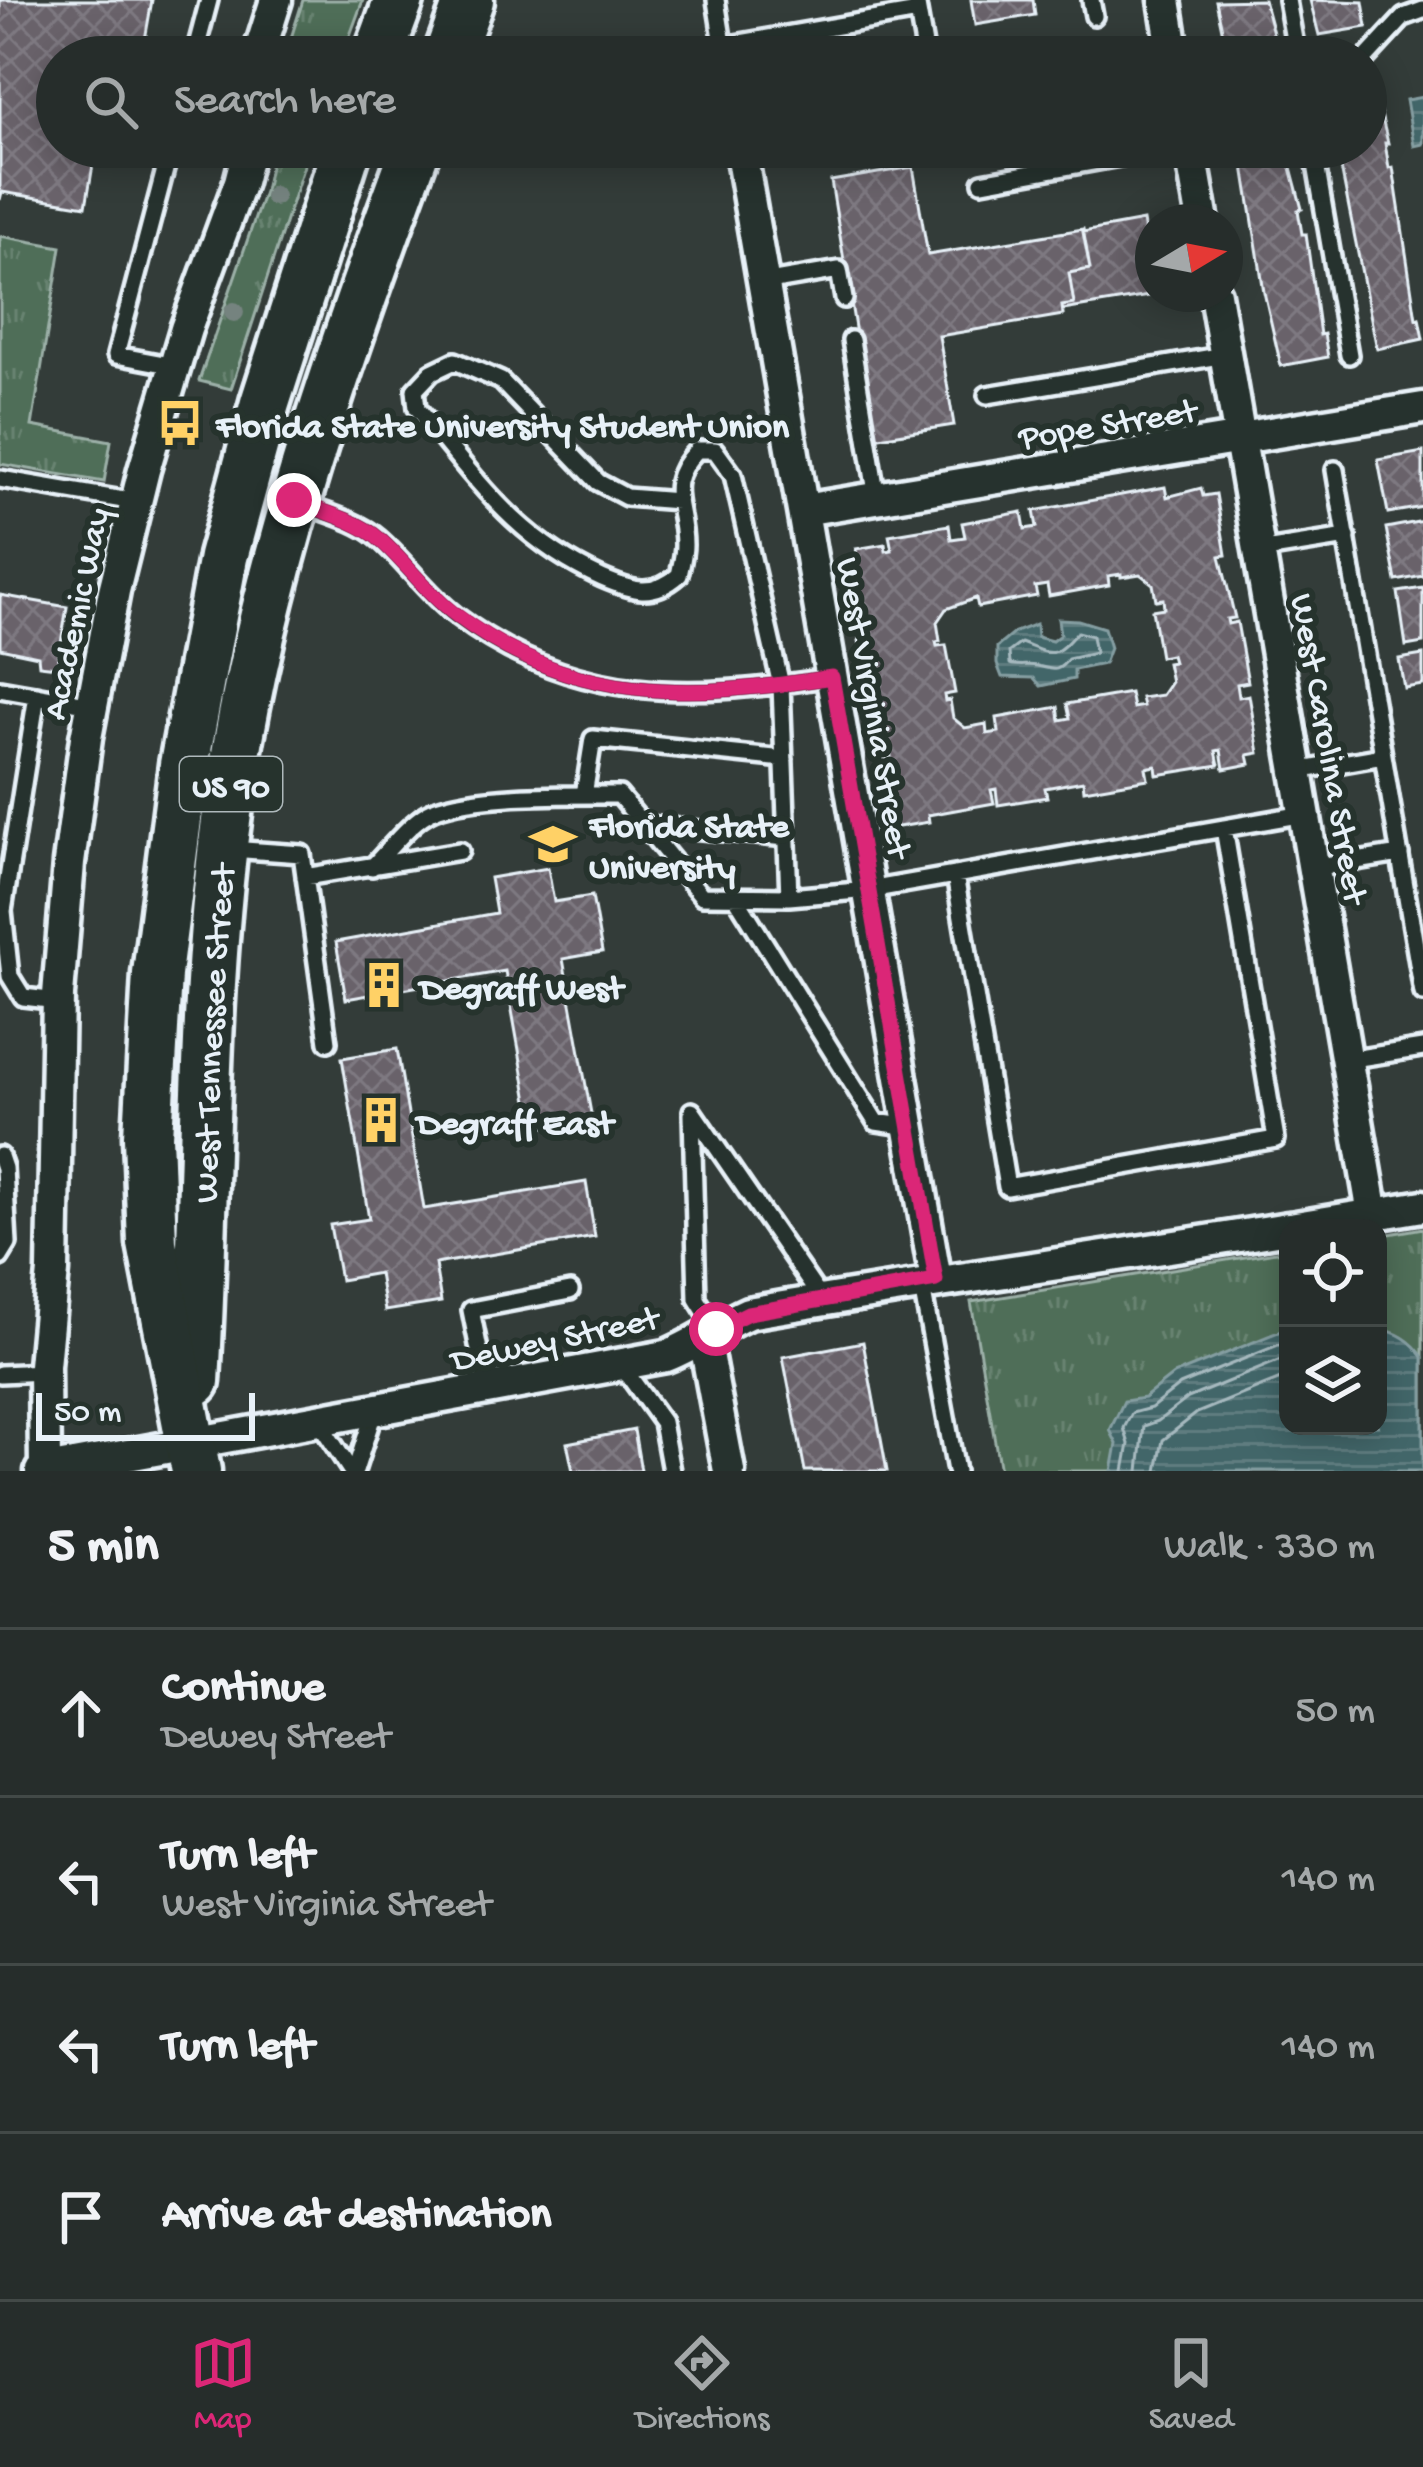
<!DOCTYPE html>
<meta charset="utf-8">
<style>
body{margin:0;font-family:"Gochi Hand",sans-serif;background:#323937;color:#f1f3f6}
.controls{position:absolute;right:36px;bottom:36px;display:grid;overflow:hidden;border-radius:24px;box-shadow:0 6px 30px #0003}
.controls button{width:108px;height:108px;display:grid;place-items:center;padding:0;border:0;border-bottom:3px solid #424947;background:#262d2b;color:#f1f3f6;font:60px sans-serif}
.compass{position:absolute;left:1135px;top:204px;width:108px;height:108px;border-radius:50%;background:#262d2b;box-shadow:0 6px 30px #0003;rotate:80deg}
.scale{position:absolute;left:36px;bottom:30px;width:219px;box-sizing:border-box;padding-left:12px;border:6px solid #e8f1f8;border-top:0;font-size:33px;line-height:42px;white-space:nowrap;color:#e8f1f8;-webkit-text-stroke:9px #26332d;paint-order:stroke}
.stop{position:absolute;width:36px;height:36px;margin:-27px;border:9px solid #db2777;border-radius:50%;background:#fff}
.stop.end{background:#db2777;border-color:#fff;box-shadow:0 3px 12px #0008}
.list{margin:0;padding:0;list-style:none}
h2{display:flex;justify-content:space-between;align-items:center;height:156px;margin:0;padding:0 48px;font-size:51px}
h2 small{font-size:39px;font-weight:400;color:#a4a8a9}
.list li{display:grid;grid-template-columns:78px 1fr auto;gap:36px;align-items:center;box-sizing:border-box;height:168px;padding:0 48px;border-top:3px solid #424947}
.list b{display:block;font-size:45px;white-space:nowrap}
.list p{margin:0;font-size:39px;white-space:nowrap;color:#a4a8a9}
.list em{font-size:39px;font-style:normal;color:#a4a8a9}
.icon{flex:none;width:66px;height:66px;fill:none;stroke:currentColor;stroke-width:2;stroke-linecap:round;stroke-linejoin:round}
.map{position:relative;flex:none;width:1423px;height:1471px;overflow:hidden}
.search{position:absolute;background:#262d2b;box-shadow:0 6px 30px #0003;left:36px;right:36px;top:36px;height:132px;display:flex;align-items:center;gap:30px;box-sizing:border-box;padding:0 42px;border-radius:66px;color:#a4a8a9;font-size:45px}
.sheet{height:828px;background:#262d2b}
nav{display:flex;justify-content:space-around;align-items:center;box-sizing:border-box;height:168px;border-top:3px solid #424947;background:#262d2b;font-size:33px;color:#a4a8a9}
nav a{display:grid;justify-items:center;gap:6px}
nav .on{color:#db2777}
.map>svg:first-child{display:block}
.grass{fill:url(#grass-tufts);stroke:#9cb0a8;stroke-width:3}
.water{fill:url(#water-rules);stroke:#859ea2;stroke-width:3}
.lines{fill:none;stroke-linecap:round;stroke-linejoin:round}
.shore{stroke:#a6b9bf;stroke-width:3}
.building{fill:url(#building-cross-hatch);stroke:#e8f1f8;stroke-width:3;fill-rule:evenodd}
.service-casing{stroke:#e8f1f8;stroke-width:24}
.minor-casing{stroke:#e8f1f8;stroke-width:39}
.primary-casing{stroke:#e8f1f8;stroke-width:57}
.service{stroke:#26332d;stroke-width:15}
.minor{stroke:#26332d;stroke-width:30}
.primary{stroke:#26332d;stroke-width:48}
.tree{fill:#75837f}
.route{stroke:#db2777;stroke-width:15}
.labels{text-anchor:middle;stroke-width:12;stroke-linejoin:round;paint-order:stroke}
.shield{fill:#26332d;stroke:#aeb8bb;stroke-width:3}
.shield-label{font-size:33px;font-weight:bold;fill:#e8f1f8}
.street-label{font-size:36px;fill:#e8f1f8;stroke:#26332d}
.poi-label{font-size:36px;font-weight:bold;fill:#e8f1f8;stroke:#26332d;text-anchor:start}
</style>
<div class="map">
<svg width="1423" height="1471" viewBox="0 0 1423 1471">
<defs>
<pattern id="grass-tufts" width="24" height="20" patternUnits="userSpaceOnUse" patternTransform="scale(3)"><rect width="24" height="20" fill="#4f6e58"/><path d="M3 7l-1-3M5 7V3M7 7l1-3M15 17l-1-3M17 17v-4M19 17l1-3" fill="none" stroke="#688371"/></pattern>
<pattern id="water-rules" width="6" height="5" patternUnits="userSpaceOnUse" patternTransform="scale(3)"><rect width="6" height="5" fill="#436669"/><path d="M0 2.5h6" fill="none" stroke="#5e7c7f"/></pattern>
<pattern id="building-cross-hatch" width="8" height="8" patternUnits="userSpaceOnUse" patternTransform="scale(3)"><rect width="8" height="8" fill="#69626b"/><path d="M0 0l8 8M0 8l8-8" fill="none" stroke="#7e7981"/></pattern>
</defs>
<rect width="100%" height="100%" fill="#333c39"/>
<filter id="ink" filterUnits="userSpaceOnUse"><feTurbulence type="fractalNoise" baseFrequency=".00833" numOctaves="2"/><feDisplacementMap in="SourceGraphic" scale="24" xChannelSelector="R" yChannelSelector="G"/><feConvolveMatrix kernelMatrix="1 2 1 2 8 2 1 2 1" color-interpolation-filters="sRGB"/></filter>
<g filter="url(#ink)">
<path class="grass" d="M303,0H363L342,57H285Z
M274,147H310L231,389L199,381L266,186Z
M0,236L61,247L32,426L111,441L104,482L0,464Z
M1423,1228V1471H1000L971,1302L1288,1250V1426H1378V1236Z"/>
<path class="water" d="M1423,97V144L1414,146L1406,100Z
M1058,619L1078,620L1104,628L1110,648L1104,664L1074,670V679L1041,686L1034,678L1002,677L997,664V647L1015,632L1036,624L1037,637L1052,641L1060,635Z
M1288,1328V1426H1378V1329C1397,1331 1412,1341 1423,1357V1471H1112L1117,1444L1110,1430L1124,1401L1144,1398L1173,1375Z"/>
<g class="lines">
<path class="shore" d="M1077,632L1092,636L1095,653L1068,659C1057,674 1053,669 1037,666C1027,664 1019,667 1010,664L1009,652L1021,643C1052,655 1053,660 1077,632Z
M1124,1471L1129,1444L1124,1428L1132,1413L1151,1408L1180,1385L1288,1341
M1139,1471L1144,1426L1158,1421L1188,1398L1288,1357
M1157,1471L1163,1440L1197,1413L1288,1376"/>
</g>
<path class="building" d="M0,0H152L142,57H57V147H96L86,206L2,192L0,200Z
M971,0H1033L1035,15L975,25Z
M1264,0L1276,44L1227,53L1216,1Z
M1310,0L1363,2L1367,27L1319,35Z
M1376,94L1388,143H1385L1389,168L1393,167L1416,319L1419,318L1423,339L1377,349L1338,153L1340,147H1366V96Z
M1241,147H1291L1293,159L1289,160L1302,209L1298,210L1302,234H1306L1320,335L1324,334L1328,357L1281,366L1264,292Z
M913,167L928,255L1083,229L1090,269L1069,273L1074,304L1062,306L1063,315L939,336L954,425L873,438L831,181Z
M1143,221L1155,295L1063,310L1062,306L1074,304L1069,273L1090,269L1083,232Z
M1423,452V507L1388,513L1378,460Z
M1165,487L1167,497L1201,488L1203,496L1216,494L1226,555L1220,556L1235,618L1227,619L1228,624L1237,622L1248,682L1237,684L1239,697L1249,695L1259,753L1248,755L1250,764L1224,769L1221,750L1216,751L1219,765L1157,775L1156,766L1146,768L1148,779L1084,790L1083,781L1045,788L1047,797L998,805L996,789L991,790L994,803L928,815L929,822L892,828L881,759L891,757L889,744L876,746L866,686L881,684L880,680L866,682L859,640L864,639L860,619L854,620L843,559L857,556L856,549L885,544L886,551L892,550L889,535L949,525L951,539L965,537L962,523L1022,512L1025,529L1037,527L1034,511ZM1121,574V577L1140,574L1153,584L1156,600L1163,599L1164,608L1152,610L1160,657L1171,655L1173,662L1167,663L1171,682L1162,695L1141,698L1143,706L1133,708L1130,693L1067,704L1070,718L1060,720L1058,707L997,718L999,732L987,734L986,724L965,728L953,718L950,700L945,701L944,695L955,693L946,645L937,646L936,642L940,641L937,622L946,609L976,598L978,607L1037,596L1035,587L1047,585L1049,596L1109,585L1108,576Z
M1423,521V576L1396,581L1386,528Z
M1423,588V643L1406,646L1398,592Z
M0,595L67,607L57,667L39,665L38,656L0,648Z
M1423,655V685L1404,688L1399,659Z
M548,868L554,902L592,896L602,952L563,959L592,1119L533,1129L505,971L346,999L336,942L496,913L490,878Z
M397,1049L424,1209L586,1182L595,1237L435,1264L441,1302L385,1311L379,1273L340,1280L330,1225L369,1219L342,1058Z
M863,1342L887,1471H805L783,1357Z
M634,1430L641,1471H573L567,1443Z"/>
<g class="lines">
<defs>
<path id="service" d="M716,0L725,57
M916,0L926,57
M1091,0L1094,16
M1287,0L1297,57
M723,46L918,12
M194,57L209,0
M1139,57L1173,51
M1366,58L1404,17L1423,10
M171,147L116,355L175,366
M1313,147L1349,355
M982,182L1175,147
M763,283L839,270L844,299
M851,340L877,498
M987,395L1225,355
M1335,470L1423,993
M0,479L135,502
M678,501L626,497L598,482L501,381L455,361L432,372L415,390L417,408C477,479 514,538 602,578C632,591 653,598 679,575C681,566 684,555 684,545C684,503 662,486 697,450H715L733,475L781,685L789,897
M303,504C326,513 359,521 378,538C405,561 426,593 455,615C574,705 693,699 832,677
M1259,551L1347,537
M0,689L92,705
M37,695L3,911L10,976L23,997L58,1001
M1297,771L1383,756
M584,795L593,739L784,759
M647,825L787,838
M231,849L302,854L328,1042
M372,867C389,850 412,819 434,810C477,793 570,795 619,795L702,896L789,897L869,890L1304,814
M1313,868L1400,854
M955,875L1007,1187L1276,1139L1224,828
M305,877L460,851
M736,897L876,1122L910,1127
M1346,1060L1423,1048
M692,1111L822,1300
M692,1114L697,1299L716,1329
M0,1156L4,1168L8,1244L0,1257
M921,1282L956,1471
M621,1365L662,1422L671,1471
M0,1374L44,1372
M487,1390L471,1310L570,1291
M319,1422L351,1471
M355,1471L374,1412"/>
<path id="minor" d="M1165,0L1174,57
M258,57L276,0
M740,147L936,1280
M1190,147L1203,222
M1215,294L1373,1214
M803,510L1423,408
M1290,1228L1423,1206
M704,1338L729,1471
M45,1470L44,1366L53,1271L58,995L69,863L86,738L114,591L144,470L186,329L240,182L249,147
M41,1471L666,1356C696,1344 719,1326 748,1313C928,1282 1108,1258 1288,1228"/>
<g id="primary">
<path d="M378,57L399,0"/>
<path d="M448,57L469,0"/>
<path id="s1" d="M195,1381C207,1184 201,988 230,792C263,568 339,358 416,147"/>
<path d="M196,1471L152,1243L148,1136L157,974L184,765L223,557L265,403L347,147"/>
</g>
</defs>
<use href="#service" class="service-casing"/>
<use href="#minor" class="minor-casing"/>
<use href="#primary" class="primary-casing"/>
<use href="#service" class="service"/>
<use href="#minor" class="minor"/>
<use href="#primary" class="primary"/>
</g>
<g class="tree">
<circle cx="274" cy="196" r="10"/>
<circle cx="234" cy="312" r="10"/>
</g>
</g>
<g class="lines" filter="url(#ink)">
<path class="route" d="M294,500C320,511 357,520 378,538C405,561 427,594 456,615C574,705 693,699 832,677L936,1280L748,1313L716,1329"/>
</g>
<defs>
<symbol id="bus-bare" viewBox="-9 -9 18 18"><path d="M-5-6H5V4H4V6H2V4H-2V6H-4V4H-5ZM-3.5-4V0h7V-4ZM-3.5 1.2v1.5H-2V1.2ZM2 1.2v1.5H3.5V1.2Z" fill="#ffd166" stroke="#26332d" stroke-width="2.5" paint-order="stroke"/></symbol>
<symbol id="university-bare" viewBox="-9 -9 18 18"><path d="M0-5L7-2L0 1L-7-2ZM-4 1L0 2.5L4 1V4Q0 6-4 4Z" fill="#ffd166" stroke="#26332d" stroke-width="2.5" paint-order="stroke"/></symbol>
<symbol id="building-bare" viewBox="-9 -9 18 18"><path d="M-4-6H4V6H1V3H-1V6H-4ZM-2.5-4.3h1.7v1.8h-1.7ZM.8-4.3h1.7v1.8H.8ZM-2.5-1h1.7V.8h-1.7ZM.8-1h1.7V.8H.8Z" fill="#ffd166" stroke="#26332d" stroke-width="2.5" paint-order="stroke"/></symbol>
</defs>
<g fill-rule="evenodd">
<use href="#bus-bare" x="147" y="390" width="66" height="66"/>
<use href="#university-bare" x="520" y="811" width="66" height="66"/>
<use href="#building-bare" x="351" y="952" width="66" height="66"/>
<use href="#building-bare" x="348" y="1087" width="66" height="66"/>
</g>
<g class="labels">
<rect class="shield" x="180" y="757" width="102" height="54" rx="9"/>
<g class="shield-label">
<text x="231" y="796">US 90</text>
</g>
<g class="street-label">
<text transform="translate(1107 421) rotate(-9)" y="13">Pope Street</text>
<text transform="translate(73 613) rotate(-78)" y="13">Academic Way</text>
<text transform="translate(877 707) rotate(80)" y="13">West Virginia Street</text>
<text transform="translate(1332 748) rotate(80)" y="13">West Carolina Street</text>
<text dy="13" stroke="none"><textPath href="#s1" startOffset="348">West Tennessee Street</textPath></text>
<text transform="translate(554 1336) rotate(-12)" y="13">Dewey Street</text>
</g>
<g class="poi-label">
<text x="216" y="436">Florida State University Student Union</text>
<text x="589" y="836">Florida State<tspan x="589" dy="41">University</tspan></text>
<text x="420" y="998">Degraff West</text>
<text x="417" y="1133">Degraff East</text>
</g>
</g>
</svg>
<div class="controls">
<button><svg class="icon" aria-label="locate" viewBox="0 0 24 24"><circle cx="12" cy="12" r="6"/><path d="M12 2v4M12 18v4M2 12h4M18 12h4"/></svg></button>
<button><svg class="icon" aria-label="layers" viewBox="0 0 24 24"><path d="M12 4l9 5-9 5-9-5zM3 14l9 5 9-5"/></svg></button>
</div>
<svg class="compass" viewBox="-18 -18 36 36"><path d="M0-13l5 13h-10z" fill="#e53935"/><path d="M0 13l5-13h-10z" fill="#a4a8a9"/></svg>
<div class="scale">50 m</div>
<div class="stop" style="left:716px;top:1329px"></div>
<div class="stop end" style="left:294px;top:500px"></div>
<div class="search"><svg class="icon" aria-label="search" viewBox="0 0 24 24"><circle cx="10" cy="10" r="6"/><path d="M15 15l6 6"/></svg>Search here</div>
</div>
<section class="sheet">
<h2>5 min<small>Walk · 330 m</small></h2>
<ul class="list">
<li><svg class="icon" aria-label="ahead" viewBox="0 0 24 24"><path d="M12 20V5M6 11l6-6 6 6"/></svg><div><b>Continue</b><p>Dewey Street</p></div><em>50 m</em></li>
<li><svg class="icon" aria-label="left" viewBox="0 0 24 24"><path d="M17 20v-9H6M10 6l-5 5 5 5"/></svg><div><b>Turn left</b><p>West Virginia Street</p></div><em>140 m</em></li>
<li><svg class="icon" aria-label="left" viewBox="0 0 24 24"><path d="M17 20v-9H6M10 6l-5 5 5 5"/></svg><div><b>Turn left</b></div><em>140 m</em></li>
<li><svg class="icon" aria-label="arrive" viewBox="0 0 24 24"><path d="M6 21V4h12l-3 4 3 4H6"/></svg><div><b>Arrive at destination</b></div></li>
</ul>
</section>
<nav>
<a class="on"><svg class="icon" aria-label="map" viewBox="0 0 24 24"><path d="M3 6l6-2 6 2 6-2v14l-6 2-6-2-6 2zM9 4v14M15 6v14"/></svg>Map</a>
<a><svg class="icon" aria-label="directions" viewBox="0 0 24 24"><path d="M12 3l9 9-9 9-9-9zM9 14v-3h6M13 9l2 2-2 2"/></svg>Directions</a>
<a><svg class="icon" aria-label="saved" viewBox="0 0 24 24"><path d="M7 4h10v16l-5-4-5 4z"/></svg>Saved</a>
</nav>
